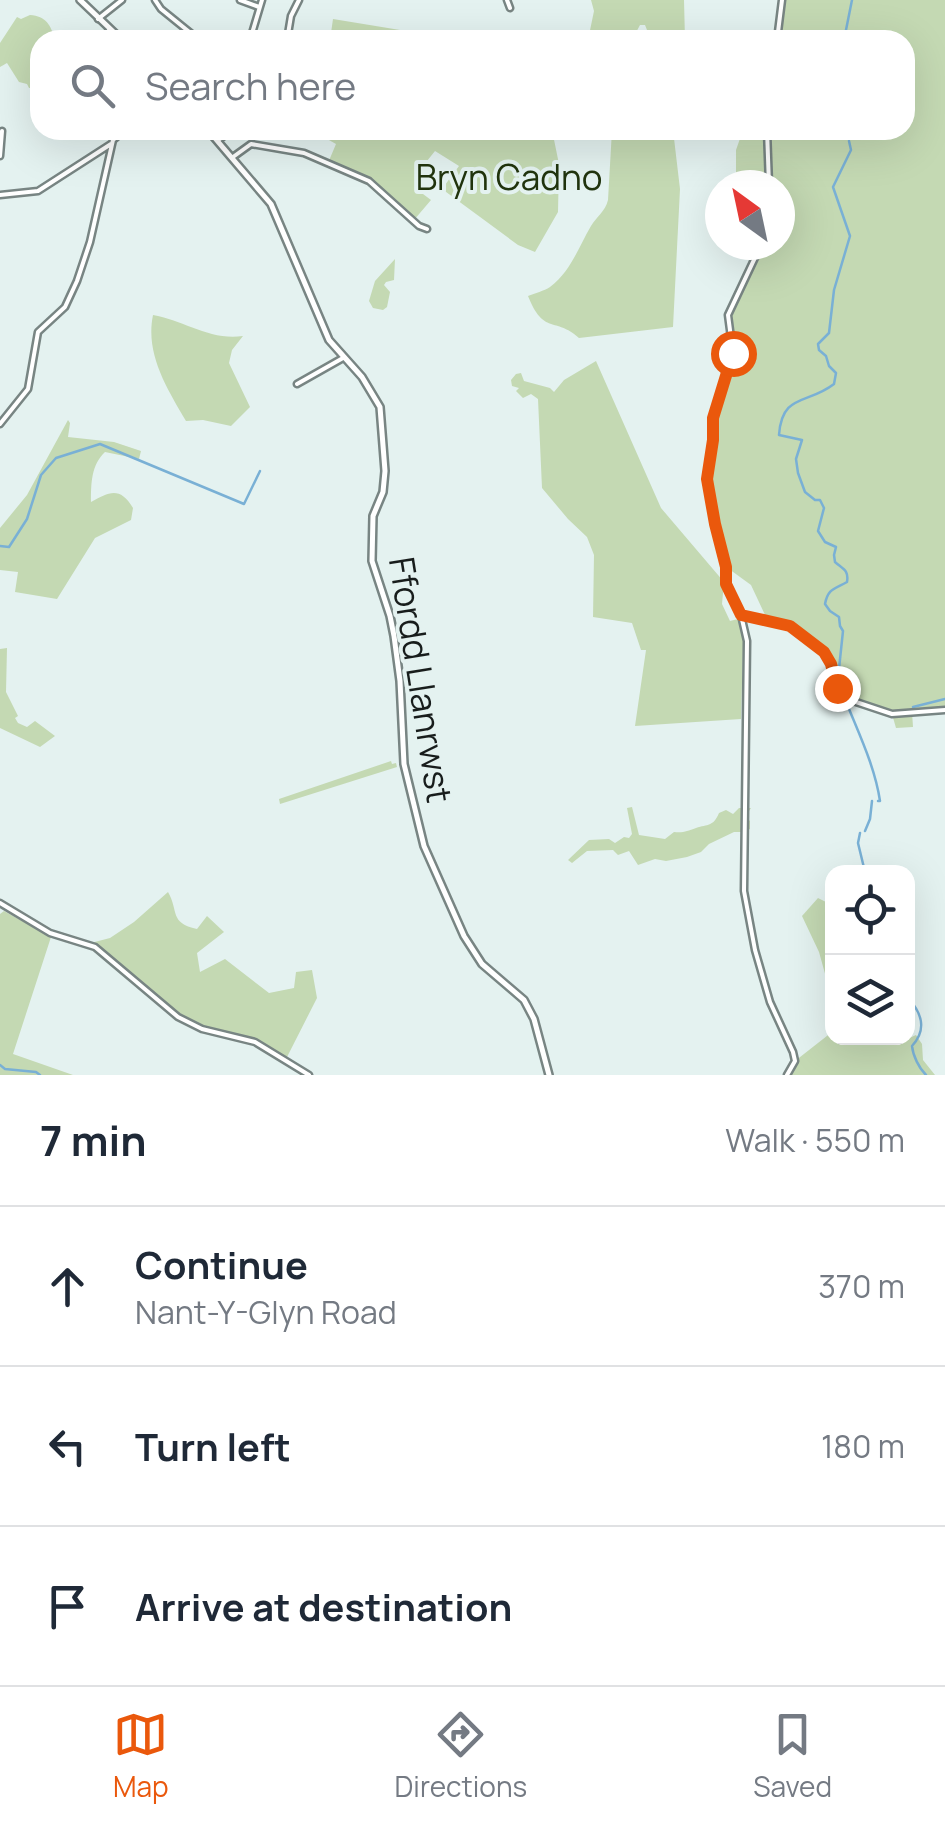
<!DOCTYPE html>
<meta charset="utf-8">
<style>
body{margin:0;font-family:Manrope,sans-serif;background:#f6f6f7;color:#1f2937}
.controls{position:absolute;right:30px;bottom:30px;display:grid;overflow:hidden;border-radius:20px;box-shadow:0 10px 40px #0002}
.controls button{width:90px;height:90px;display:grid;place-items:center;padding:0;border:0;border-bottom:2px solid #e0e1e3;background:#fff;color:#1f2937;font:50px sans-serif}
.compass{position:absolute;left:705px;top:170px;width:90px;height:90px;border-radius:50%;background:#fff;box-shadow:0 10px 40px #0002;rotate:327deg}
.stop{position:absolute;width:30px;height:30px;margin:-22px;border:8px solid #ea580c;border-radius:50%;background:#fff}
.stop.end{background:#ea580c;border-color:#fff;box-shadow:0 2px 10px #0008}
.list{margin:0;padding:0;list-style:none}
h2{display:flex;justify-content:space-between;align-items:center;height:130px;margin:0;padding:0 40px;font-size:42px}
h2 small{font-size:32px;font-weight:400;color:#747a83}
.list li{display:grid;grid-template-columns:65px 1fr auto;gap:30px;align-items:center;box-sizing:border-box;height:160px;padding:0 40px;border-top:2px solid #e0e1e3}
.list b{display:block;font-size:38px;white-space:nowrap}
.list p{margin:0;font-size:32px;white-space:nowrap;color:#747a83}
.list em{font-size:32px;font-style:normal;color:#747a83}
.icon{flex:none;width:55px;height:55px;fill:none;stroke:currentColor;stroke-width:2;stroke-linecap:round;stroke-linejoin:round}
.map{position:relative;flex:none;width:945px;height:1075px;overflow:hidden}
.search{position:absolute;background:#fff;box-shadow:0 10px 40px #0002;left:30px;right:30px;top:30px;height:110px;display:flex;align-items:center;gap:25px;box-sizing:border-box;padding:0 35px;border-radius:30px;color:#747a83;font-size:38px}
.sheet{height:610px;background:#fff}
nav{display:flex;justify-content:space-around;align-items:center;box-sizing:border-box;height:140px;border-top:2px solid #e0e1e3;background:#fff;font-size:28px;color:#747a83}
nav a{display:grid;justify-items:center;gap:5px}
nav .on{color:#ea580c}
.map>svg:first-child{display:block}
.green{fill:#c4d9b3}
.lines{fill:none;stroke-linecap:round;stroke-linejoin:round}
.stream{stroke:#79b0d5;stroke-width:2.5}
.minor-casing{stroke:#788583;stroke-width:9}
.secondary-casing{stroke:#788583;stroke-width:10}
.minor{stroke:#fff;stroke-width:4}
.secondary{stroke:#fff;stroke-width:5}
.route{stroke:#ea580c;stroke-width:12}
.labels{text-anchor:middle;stroke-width:8;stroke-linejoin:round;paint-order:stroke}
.park-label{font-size:35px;fill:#21340e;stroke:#e4f2f0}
.street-label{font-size:35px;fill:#181d1c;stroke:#e4f2f0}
</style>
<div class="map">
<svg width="945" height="1075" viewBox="0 0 945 1075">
<rect width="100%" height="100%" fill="#e4f2f0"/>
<path class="green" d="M591,0H684L685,40H651L645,25H640L632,40H588L594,11Z
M785,0H945V710L912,712L913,727L896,728L892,714L844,698C836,688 836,680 835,668C832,649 806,632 790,622C783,618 775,618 766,617L751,585L729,569L716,520L710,481L715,418L732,366L735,346L731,318L744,286L765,245H780V185H771L769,130H905V40H779Z
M30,15C46,16 51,25 55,40H40V74L32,88H29L27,84L19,82L7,63L0,67V43L17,17L21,19Z
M333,19L461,40H330Z
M322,130H552L559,164L558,212L535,252L518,245L442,189L459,166L435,151L415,176V188L431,200L414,220L369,181L328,163L336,144L320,135Z
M612,130H673L680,189L673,327L579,338C555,316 544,336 528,296C535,293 544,291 550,287C571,271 578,248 591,226C597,216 605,212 608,200Z
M743,130H765L769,185L736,184V150Z
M395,259L394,280L386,282L384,285L390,292L387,307L383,310L373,308L369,301L375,281Z
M153,315C183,320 210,341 243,336L232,350L229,363L250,407L231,426L203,420L186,421C167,388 145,354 153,315Z
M596,361L661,508L724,582L722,604L730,621L742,618L747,645H743L741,719L635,726L646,650H641L632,623L593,617L594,555L587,537L568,519L542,488L538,399L531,394L523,398L516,391L519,388L512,386L511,380L516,374L521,373L524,381L550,388L554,392L564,380Z
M68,420L70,423L68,437L114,442L141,451L139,459L105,452C91,465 91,484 91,502C109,492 120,486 133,508L131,520L95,538L57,599L15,592L18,572L0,570V528L27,495Z
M7,648L6,692L18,716L15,718L18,723L27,727L35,721L55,736L40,747L0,728V649Z
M391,761L392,764L396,763L397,767L280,804L279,799Z
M632,807L639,835L665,839L674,832C684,833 687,831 696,828C708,824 713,827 719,813L726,810L733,814L739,808H751L745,817L750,821V829L743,832H734L709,844L701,852L687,857L666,861L655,859L638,865L629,851L618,855L613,850L587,851L572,863L568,860L589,840L609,839L615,843L624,837L629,838L632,834L627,808Z
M168,892C179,911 169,923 197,929L207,916L224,932L197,953L200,972L225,959L269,993L294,988L296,972L312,970L317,998L286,1059L255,1042L202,1029L178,1017L122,970L87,944L110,938L134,922Z
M818,898L832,905V999L819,952L802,916Z
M4,911L51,937L13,1054L73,1075H0V914Z
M832,1032V1038L907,1039L916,1035L922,1044L923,1060L935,1075H787L795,1061Z"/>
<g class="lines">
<path class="stream" d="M844,40L852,0
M0,546L9,547L27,519L41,475L56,458L100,444L244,504L260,471
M844,694L838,678L843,631L840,626L839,617L830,611L825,604C828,588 835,589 847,582C849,570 843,569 835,562L834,555L836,547L825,542L818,531L824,508L820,500H815L805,492L798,473L796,459L802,440L779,435C782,393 807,405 834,384L836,373L829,366L826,356L819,350L818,344L829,333L834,290L850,236L833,187L851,150L849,141
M847,704C859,734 875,767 880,801H878
M913,707L945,699
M865,831L870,819L872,801
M860,833L858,843L865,872
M908,998C922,1013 927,1030 912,1046C913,1056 919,1068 926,1075
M0,1065L5,1069L36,1072L40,1075"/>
<defs>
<path id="minor" d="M155,0L161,9L198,39
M240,0L259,7
M507,0L510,8
M98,19L122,0
M102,40L110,29
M250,40L262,0
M287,40L291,16L299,0
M777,40L782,0
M39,91L40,89
M767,130L769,185
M218,140L233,130
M0,156L2,131
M233,157L251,144L304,153L369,181L419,226L427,229
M0,195L38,191L111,144
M761,245L728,315L733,353L713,418V440L707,479L715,524L726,567L727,584L741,615L747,641L744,891L755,950L770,1002L793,1052L795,1061L787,1075
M297,384L343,358
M0,424L28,389L38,332L65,307L77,281L90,242L113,140L120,134L144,130
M741,615L790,626L823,652L831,664L837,688L844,698L892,714L945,710
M0,903L50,933L95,947L178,1017L202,1029L255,1042L309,1075"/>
<path id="secondary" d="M80,0L122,40
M208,130L271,204L329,340L362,377L380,407L385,471L383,492L373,516L372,561L390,616L394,636L400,681L404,764L424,846L464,936L482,964L524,1000L534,1019L549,1075"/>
</defs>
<use href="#minor" class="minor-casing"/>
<use href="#secondary" class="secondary-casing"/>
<use href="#minor" class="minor"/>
<use href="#secondary" class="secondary"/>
</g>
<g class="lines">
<path class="route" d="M733,353L713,418V440L707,479L715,524L726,567V584L741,615L790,626L824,652L831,664L837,688"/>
</g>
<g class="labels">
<g class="park-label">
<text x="509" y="190">Bryn Cadno</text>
</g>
<g class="street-label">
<text transform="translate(420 680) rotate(81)" y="12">Ffordd Llanrwst</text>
</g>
</g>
</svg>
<div class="controls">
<button><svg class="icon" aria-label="locate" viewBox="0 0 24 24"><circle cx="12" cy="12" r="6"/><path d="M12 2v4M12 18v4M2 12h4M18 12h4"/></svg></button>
<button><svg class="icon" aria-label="layers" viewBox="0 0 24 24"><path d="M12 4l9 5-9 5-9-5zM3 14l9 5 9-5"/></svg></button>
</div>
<svg class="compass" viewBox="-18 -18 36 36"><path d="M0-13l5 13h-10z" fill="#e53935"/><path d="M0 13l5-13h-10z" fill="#747a83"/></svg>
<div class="stop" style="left:733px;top:353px"></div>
<div class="stop end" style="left:837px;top:688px"></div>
<div class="search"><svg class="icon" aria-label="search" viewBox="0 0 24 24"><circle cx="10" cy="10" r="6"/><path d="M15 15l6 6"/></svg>Search here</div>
</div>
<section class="sheet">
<h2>7 min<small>Walk · 550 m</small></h2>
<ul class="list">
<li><svg class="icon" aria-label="ahead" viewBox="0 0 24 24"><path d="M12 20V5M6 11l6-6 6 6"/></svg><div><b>Continue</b><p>Nant-Y-Glyn Road</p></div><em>370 m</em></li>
<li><svg class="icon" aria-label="left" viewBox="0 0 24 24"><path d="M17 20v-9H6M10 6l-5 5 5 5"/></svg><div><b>Turn left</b></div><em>180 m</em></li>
<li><svg class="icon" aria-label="arrive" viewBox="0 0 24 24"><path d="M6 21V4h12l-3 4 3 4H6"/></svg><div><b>Arrive at destination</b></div></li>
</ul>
</section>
<nav>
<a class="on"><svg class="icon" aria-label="map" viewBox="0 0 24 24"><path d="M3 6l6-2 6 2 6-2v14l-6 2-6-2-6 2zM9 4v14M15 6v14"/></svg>Map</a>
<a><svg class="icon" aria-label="directions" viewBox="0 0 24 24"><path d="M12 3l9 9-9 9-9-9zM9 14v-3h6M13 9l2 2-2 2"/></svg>Directions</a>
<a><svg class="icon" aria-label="saved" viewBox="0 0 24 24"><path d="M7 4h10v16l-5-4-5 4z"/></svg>Saved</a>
</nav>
